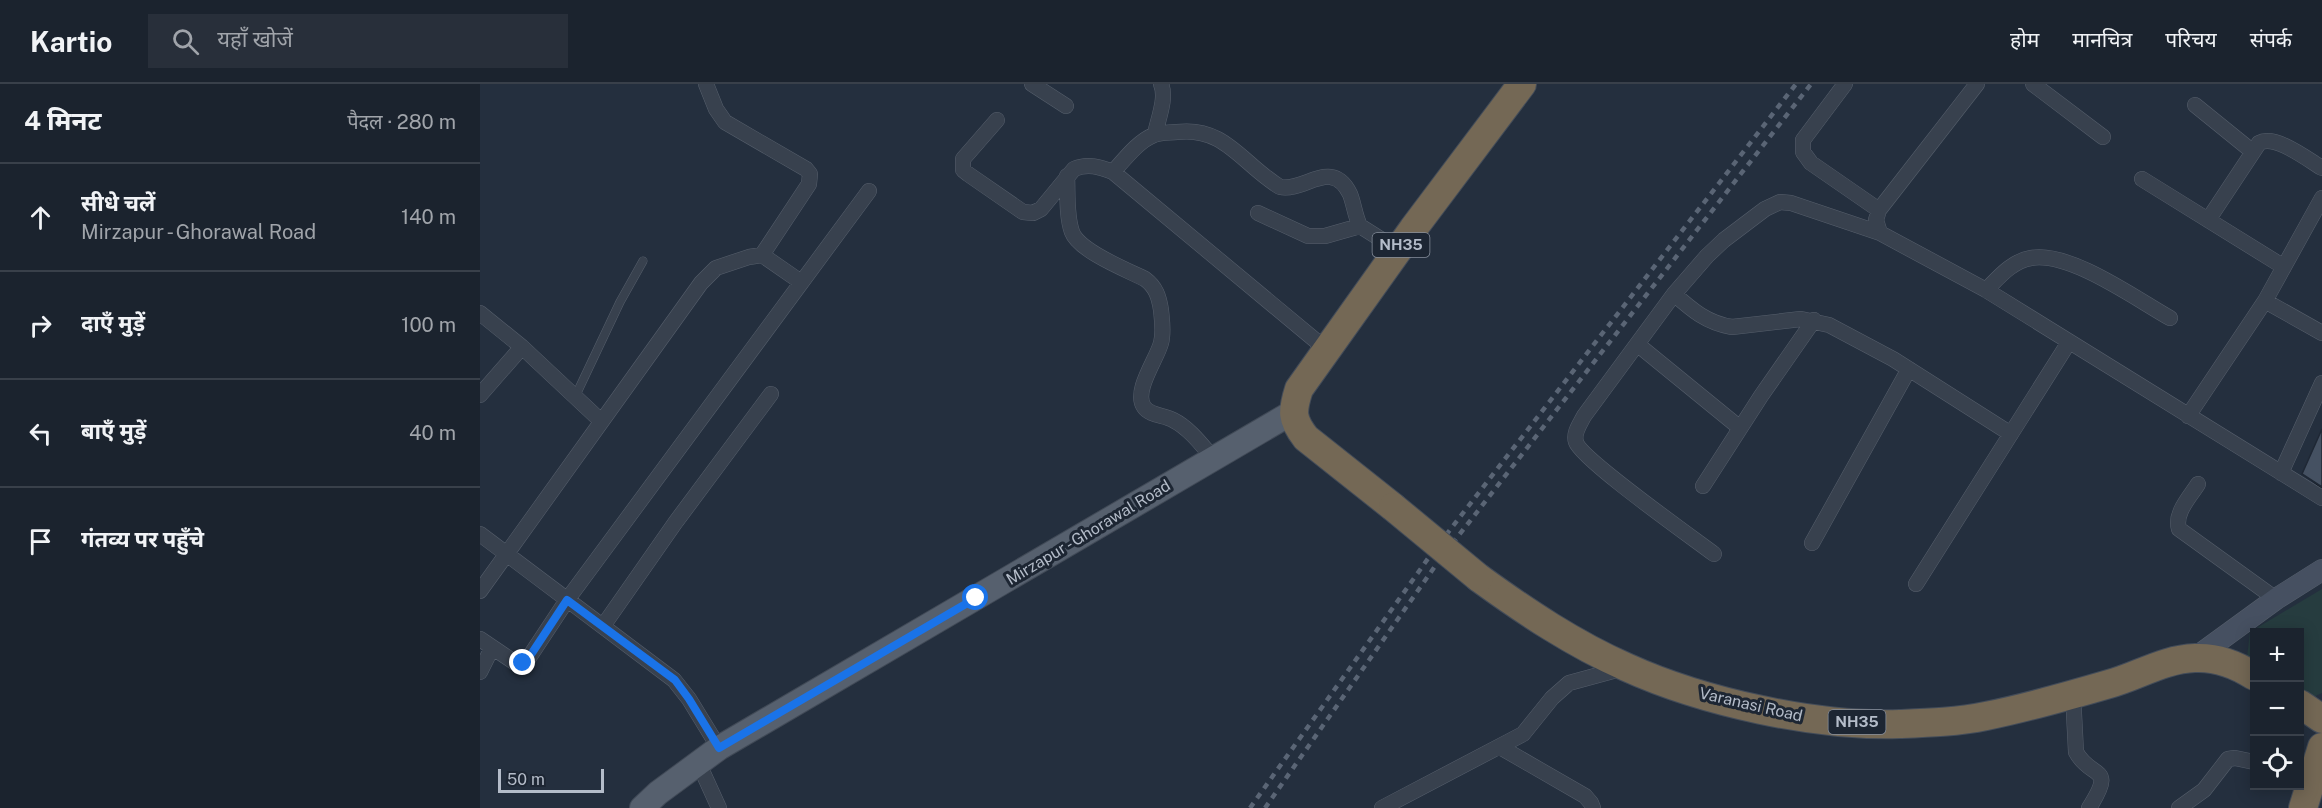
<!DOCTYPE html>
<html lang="hi">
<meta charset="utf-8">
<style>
body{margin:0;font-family:"Public Sans","Noto Sans Devanagari",sans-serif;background:#282f3a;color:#f1f3f6}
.controls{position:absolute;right:18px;bottom:18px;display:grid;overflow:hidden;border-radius:0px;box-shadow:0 3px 15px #0003}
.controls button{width:54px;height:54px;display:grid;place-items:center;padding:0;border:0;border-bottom:2px solid #39404a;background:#1b232e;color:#f1f3f6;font:30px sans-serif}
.scale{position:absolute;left:18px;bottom:15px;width:106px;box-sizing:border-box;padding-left:6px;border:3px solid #b4bcc9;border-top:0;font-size:16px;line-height:21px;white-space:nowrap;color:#b4bcc9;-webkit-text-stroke:4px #1d2633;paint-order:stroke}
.stop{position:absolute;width:18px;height:18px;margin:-14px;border:4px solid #1a73e8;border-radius:50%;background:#fff}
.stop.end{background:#1a73e8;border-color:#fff;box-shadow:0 2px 6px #0008}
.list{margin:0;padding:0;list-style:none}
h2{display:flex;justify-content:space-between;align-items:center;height:78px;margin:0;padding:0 24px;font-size:26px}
h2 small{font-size:20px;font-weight:400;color:#a0a4aa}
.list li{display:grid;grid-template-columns:39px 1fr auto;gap:18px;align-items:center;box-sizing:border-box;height:108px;padding:0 24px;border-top:2px solid #39404a}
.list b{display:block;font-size:22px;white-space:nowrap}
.list p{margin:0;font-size:20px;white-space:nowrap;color:#a0a4aa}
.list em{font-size:20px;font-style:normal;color:#a0a4aa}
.icon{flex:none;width:33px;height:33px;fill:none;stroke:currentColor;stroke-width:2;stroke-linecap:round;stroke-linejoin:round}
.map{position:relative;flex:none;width:1842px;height:724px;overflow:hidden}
header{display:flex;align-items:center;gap:36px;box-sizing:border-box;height:84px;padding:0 30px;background:#1b232e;border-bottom:2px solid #39404a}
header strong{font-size:28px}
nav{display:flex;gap:33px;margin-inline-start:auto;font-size:21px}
.search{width:420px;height:54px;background:#282f3a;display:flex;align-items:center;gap:15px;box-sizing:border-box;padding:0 21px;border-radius:0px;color:#a0a4aa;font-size:22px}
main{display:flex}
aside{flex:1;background:#1b232e}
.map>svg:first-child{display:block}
.green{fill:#263c3f}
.shadow{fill:#0007}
.building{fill:#455162;stroke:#1f2835;stroke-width:1.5}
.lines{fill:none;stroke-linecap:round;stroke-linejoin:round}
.lane-casing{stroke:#565f6c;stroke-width:9}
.street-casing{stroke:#565f6c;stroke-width:16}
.secondary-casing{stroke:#565f6c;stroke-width:22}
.primary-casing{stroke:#414a57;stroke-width:26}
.highway-casing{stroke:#434c59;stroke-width:30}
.lane{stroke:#38414e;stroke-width:8}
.street{stroke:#38414e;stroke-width:15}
.secondary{stroke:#465061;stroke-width:21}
.primary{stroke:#56606e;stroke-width:24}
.highway{stroke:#746855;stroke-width:28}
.rail{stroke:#5a6575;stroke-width:4.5;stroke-dasharray:6 6;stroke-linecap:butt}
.highway-bridge-casing{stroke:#434c59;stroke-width:30;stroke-linecap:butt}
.highway-bridge{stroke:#746855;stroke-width:28}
.route{stroke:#1a73e8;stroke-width:8}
.labels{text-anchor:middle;stroke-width:6;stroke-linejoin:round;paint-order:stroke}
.shield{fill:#1d2633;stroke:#878f9c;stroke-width:1.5}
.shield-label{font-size:15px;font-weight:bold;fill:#b4bcc9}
.street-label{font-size:16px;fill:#b4bcc9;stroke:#1d2633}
</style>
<header>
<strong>Kartio</strong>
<div class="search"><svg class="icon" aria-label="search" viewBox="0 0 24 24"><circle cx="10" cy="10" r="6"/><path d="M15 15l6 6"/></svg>यहाँ खोजें</div>
<nav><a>होम</a><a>मानचित्र</a><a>परिचय</a><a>संपर्क</a></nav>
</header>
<main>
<aside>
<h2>4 मिनट<small>पैदल · 280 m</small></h2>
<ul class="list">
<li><svg class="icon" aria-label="ahead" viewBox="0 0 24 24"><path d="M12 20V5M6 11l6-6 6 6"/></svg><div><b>सीधे चलें</b><p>Mirzapur - Ghorawal Road</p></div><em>140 m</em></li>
<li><svg class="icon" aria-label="right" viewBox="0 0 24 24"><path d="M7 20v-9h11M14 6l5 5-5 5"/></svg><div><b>दाएँ मुड़ें</b></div><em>100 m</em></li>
<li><svg class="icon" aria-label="left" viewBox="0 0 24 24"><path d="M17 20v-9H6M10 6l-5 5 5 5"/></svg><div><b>बाएँ मुड़ें</b></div><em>40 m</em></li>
<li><svg class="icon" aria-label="arrive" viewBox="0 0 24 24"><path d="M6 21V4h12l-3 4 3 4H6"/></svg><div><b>गंतव्य पर पहुँचे</b></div></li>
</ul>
</aside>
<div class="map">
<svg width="1842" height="724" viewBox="0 0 1842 724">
<rect width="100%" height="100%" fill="#242f3e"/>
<path class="green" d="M1842,505V609L1831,614L1820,606V548H1774V578L1767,573L1770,548Z"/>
<path class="shadow" d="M1842,360V406L1824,390Z"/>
<path class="building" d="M1842,345V403L1822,390Z"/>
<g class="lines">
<defs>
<path id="lane" d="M95,313L140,218L163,177"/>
<path id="street" d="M226,0L236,25L245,38L326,85L330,90L329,100L282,171
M552,0L586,22
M1365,0L1323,56V68L1331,79L1399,126
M1497,0L1399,126L1396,136L1400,149L1506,206L1842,414
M1553,0L1623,53
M1715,21L1773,68
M517,36L483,75V86L488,90L543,128L553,129L561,125L594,85C608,79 620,83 633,88L847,266
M675,50C678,35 687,14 681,0
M633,88C644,76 658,57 674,51C681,48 689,49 697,48C745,42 762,80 800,103C825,108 852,73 870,110C874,120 875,132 880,142L918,166
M587,92C588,109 586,131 592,148C599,167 647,186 665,195C676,203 679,213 681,226C682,237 684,248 681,259C677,275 653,307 664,323C670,332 685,331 693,336C709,344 721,360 733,374
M1662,95L1804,183
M778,129L828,152H845L880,142
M1728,136L1779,59C1795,50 1827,75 1842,84
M1506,206C1519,193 1532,177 1551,174C1590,167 1656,215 1690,234
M1194,210C1212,226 1227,239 1252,243L1321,235L1349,241L1413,275L1531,350
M1785,217L1842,249
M0,229L42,263L121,337
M1157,260L1260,344
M0,311L42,263
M1708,332L1785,217L1842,114
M1801,389L1842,299
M1718,400C1710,413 1694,429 1699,445L1796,515
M1223,402L1281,312L1334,236
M0,450L194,596L209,615L239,664
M1332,459L1429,285
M1234,470C1213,454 1101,375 1096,358C1093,349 1100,340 1104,332L1194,210L1227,172L1244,156L1285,125L1300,118L1311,119L1400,149
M1436,500L1589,258
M0,507L221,199L236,184L269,173L282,171L321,198
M123,542L195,439L291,310
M0,555L37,580H43L48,575L87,516L389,107
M0,588L12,564
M1593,610L1596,668C1611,696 1637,680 1609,724
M1020,663L1105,712L1111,719L1113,724
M217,680L224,691L239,724
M902,724L1043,650L1072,614L1089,599L1144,584
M1699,724L1724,706L1748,675L1755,674L1774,678"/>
<path id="secondary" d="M1715,574L1796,515L1842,486"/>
<path id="primary" d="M162,724L178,709L239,664L813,328"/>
<path id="highway" d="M913,423L826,354C811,335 812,327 819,305L933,145L1042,0
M999,494C1046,528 1094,560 1146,583C1223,618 1336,643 1420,640C1448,639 1478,638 1506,632C1547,624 1588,612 1629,600C1658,592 1684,575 1715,574C1736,573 1757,581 1774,592
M1820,620L1842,635
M1823,724L1842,663"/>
</defs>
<use href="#lane" class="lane-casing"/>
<use href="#street" class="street-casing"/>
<use href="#secondary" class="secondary-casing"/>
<use href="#primary" class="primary-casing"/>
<use href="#highway" class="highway-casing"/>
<use href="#lane" class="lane"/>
<use href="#street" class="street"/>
<use href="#secondary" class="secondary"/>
<use href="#primary" class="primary"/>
<use href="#highway" class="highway"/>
<path class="rail" d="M770,724L952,469L1316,0
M785,724L958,478L1331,0"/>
<defs>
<path id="highway-bridge" d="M913,423L999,494"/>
</defs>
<use href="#highway-bridge" class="highway-bridge-casing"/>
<use href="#highway-bridge" class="highway-bridge"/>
</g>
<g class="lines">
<path class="route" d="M43,579L48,575L87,516L195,596L209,615L239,664L496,514"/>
</g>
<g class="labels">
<g class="shield">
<rect x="892.5" y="149" width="57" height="24" rx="4.5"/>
<rect x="1348.5" y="626" width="57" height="24" rx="4.5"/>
</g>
<g class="shield-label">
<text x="921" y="166">NH35</text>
<text x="1377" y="643">NH35</text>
</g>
<g class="street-label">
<text transform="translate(608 448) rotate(-31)" y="6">Mirzapur - Ghorawal Road</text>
<text transform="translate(1271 620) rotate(13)" y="6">Varanasi Road</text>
</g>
</g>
</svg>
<div class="controls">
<button>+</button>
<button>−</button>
<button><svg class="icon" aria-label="locate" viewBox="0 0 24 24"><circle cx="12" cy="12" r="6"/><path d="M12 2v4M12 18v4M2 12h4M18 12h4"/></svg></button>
</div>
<div class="scale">50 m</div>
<div class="stop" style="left:496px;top:514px"></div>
<div class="stop end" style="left:43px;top:579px"></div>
</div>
</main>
